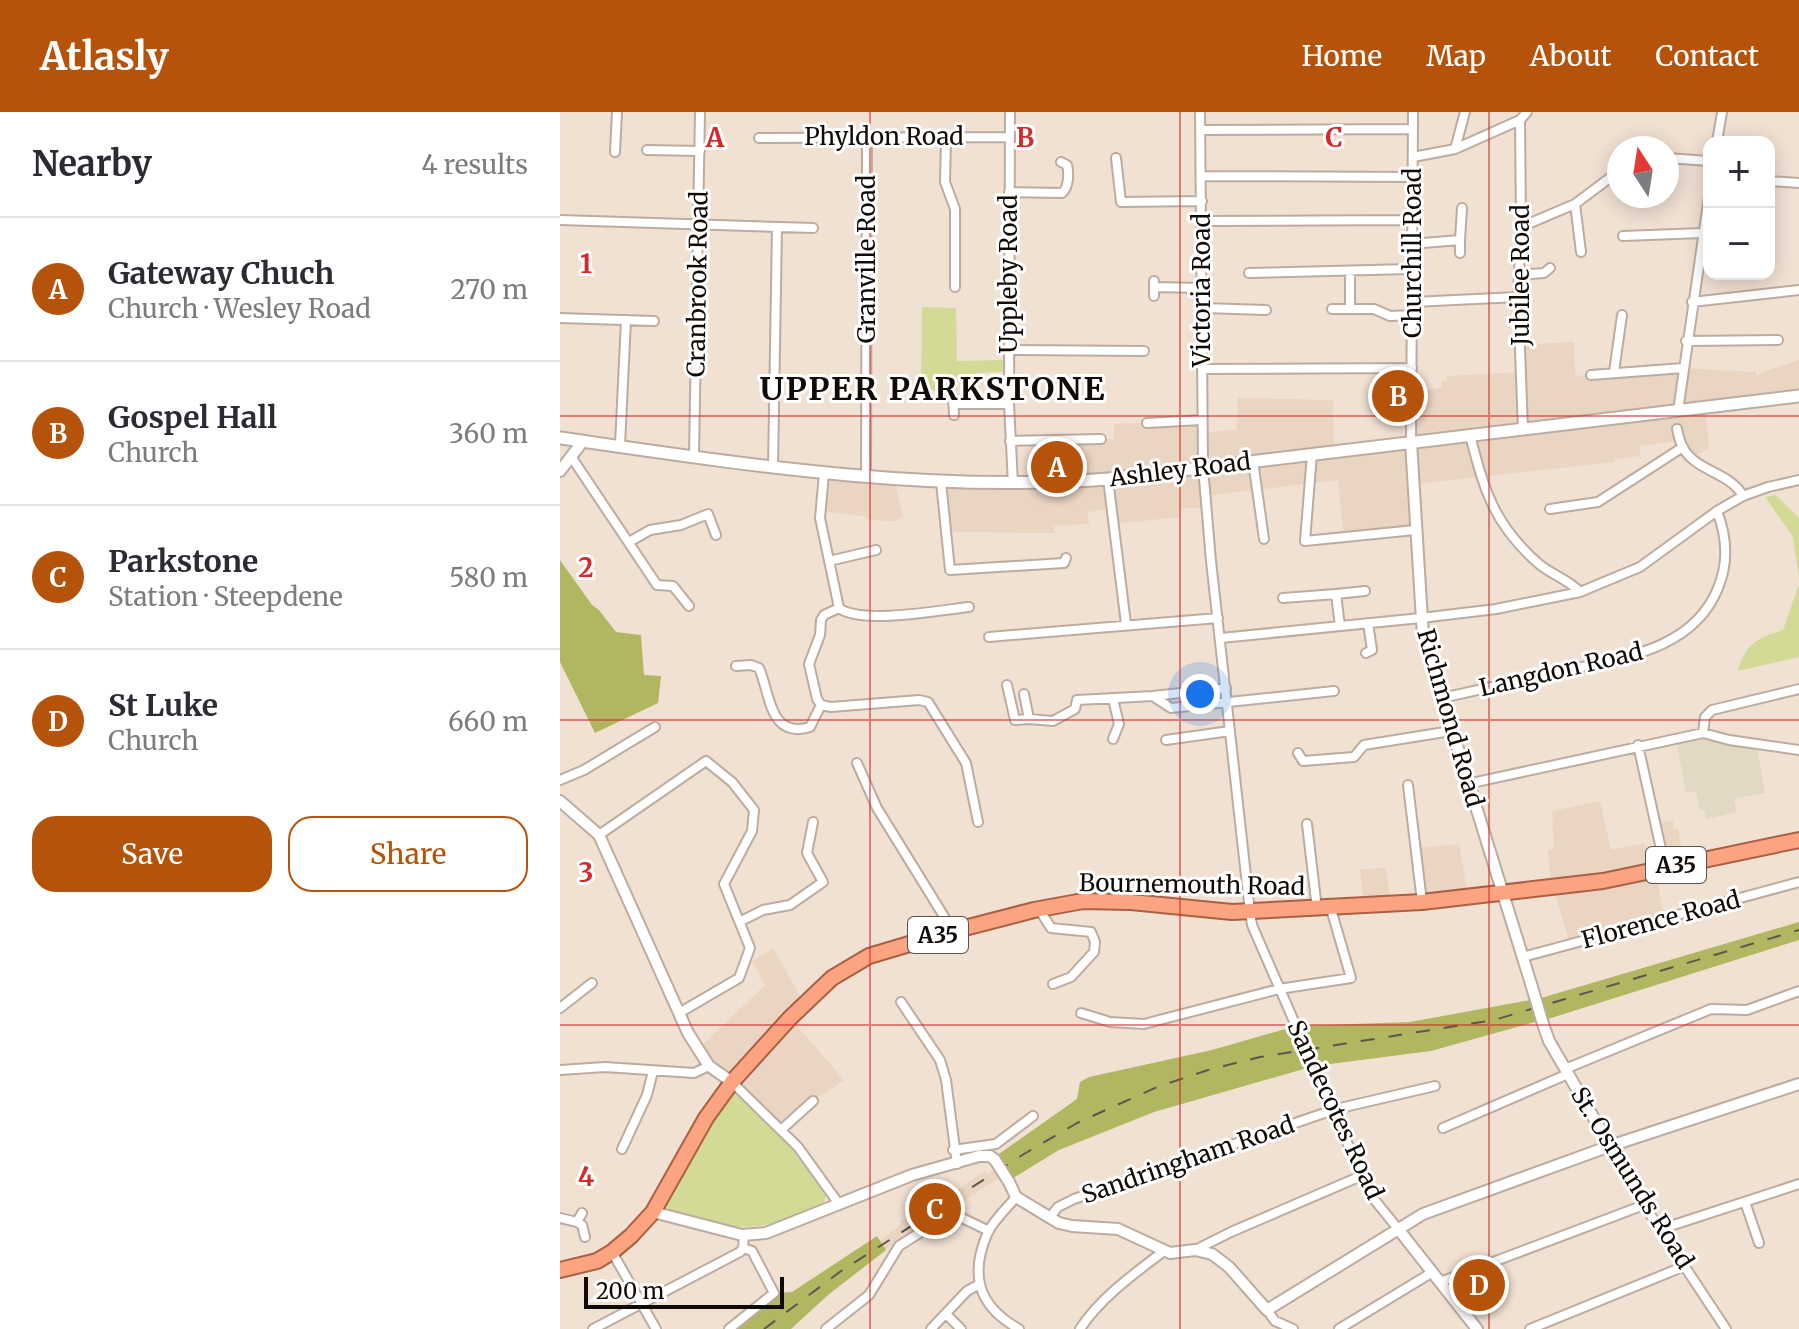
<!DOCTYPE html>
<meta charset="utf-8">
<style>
body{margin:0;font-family:Merriweather,serif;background:#f2f2f3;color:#2b2b33}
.controls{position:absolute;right:24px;top:24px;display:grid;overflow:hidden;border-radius:16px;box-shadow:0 4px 20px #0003}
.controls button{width:72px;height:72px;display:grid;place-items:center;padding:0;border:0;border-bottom:2px solid #e1e1e2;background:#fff;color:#2b2b33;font:40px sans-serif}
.compass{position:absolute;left:1047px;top:24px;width:72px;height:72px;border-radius:50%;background:#fff;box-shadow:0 4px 20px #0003;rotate:348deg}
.scale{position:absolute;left:24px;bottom:20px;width:200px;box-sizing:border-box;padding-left:8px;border:4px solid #100b07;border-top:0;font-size:22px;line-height:28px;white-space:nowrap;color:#100b07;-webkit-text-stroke:6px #fff;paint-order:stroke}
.you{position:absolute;left:640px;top:582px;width:28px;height:28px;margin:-20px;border:6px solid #fff;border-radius:50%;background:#1a73e8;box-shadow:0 0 0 12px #1a73e833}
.badge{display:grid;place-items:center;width:52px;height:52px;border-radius:50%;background:#b45309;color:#fff;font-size:26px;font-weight:700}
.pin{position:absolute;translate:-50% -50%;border:4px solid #fff;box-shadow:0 2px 8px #0006}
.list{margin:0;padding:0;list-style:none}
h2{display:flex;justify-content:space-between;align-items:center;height:104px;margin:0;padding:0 32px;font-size:34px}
h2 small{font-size:26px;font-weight:400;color:#7c7c81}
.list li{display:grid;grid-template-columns:52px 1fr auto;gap:24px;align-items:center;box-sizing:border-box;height:144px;padding:0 32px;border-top:2px solid #e1e1e2}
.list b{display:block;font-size:30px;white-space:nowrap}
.list p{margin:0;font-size:26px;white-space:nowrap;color:#7c7c81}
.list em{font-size:26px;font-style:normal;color:#7c7c81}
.actions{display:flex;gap:16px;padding:24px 32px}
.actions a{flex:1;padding:18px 0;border:2px solid #b45309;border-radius:24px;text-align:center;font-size:28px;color:#b45309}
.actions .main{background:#b45309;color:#fff}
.map{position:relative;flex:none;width:1239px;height:1217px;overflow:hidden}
header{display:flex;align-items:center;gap:48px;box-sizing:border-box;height:112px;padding:0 40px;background:#b45309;color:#fff}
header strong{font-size:38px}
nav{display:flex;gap:44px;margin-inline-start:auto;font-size:28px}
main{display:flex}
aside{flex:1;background:#fff}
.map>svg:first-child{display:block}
.built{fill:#ead4c2}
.education{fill:#e2d9c4}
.green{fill:#d3da96}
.forest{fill:#b0b760}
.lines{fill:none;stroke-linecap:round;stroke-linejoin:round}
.minor-casing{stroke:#bcaca0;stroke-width:12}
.tertiary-casing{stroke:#bcaca0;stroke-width:14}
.secondary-casing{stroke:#bcaca0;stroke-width:15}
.trunk-casing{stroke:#a96043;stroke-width:18}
.minor{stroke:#fff;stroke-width:8}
.tertiary{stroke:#fff;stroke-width:10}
.secondary{stroke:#fff;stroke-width:11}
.trunk{stroke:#fca482;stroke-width:14}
.rail{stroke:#5e564e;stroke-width:2;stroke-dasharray:14 14;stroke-linecap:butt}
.minor-bridge-casing{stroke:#bcaca0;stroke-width:12;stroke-linecap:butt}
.tertiary-bridge-casing{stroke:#bcaca0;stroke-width:14;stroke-linecap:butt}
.minor-bridge{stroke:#fff;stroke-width:8}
.tertiary-bridge{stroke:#fff;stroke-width:10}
.grid{fill:none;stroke:#d62828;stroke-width:2;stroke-opacity:0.55}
.labels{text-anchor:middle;stroke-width:6;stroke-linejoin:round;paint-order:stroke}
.shield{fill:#fff;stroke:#585451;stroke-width:2}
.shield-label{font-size:22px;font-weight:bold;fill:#100b07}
.street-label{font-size:24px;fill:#100b07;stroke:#fff}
.district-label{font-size:32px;font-weight:bold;letter-spacing:2px;fill:#100b07;stroke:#fff}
.grid-label{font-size:26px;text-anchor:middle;font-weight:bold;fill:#d62828;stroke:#fff;stroke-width:6;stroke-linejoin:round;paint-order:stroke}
</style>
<header>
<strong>Atlasly</strong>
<nav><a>Home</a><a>Map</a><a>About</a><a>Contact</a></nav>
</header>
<main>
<aside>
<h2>Nearby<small>4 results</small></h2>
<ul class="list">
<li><span class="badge">A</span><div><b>Gateway Chuch</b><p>Church · Wesley Road</p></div><em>270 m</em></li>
<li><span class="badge">B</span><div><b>Gospel Hall</b><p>Church</p></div><em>360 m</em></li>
<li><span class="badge">C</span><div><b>Parkstone</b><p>Station · Steepdene</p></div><em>580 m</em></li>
<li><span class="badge">D</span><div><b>St Luke</b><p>Church</p></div><em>660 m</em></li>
</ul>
<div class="actions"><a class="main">Save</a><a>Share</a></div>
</aside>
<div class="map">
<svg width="1239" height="1217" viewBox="0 0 1239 1217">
<rect width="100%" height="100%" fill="#f1e1d3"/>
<path class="built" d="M1014,230L1015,264L1123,256L1196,260V265L1202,260L1239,248V284L1145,295L1149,337L1131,345L1120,329L1080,334V344L1055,347V350L853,372L855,418L784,425L778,368L646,384V395L621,397V405L553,412L551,397L528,400L529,412L494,414L495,421L386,420L381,370H507L506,329L554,327V312L641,308L642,321L677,318L678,286L773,288L774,339L851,330V279L882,276V270L887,269V264L961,260L960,233Z
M264,361L334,366L343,405L335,409L309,408L304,404L261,399Z
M1040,689L1051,738L1084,731L1086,737L1104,733L1099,711L1113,709L1114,717H1118L1124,751L1096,758L1104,807L1010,832L991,769L988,738L994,737L992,699Z
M899,732L908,786L862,790L856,736Z
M826,756L831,793L804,795L800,757Z
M1239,814V823L949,910L896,921L695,952L658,961L587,986L555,999L488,1035L300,1154L214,1217H198L321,1128L341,1112L340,1109L358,1101L356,1096L360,1091L371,1085L374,1087L389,1078L392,1081L425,1059L428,1062L491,1021L565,983L684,944L897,912L964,897Z
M213,836L245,893L230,906L284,968L253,989L221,1018L138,937L205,873L192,849Z"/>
<path class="education" d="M1143,621L1196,631L1205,681L1174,687L1177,700L1146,707L1144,698L1140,699L1136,679L1126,681L1116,628Z"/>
<path class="green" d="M362,195L396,196L397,249L444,248L446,259L397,263V280L361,278Z
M1216,383L1239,406V467L1233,425L1205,385Z
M1239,472V545L1178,559C1185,532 1197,526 1223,518Z
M174,979L228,1032L267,1083L264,1090C201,1124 177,1119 111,1099L104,1093L147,1016Z"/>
<path class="forest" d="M0,448L32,493L39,498L56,520L81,523L84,563L101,564L98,591L35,621L0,550Z
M1239,810V828L988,907L981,886Z
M976,887L982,908L871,939L754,954L594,1000L499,1038L453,1066L439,1042L517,987L520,970L529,965L652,938L736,914L850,910Z
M317,1124L326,1138L268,1183L231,1217H169L214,1181L232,1180Z"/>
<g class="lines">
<defs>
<path id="minor" d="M450,0L449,292L453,372
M640,0L643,355L651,449L690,800L692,813L736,914
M960,8L961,115L958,185L963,318
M640,18L853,17
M199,26L450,25
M386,26L385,70L395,97V175
M1157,30L1162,0
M895,37L905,0
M87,38L140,39
M55,40L57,0
M853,45L895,37L960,8L967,0
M556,46L561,90L642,89
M1107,46L1149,49
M642,64L853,65
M1209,69L1239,71
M449,80L502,81C509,75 509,61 507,53L501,50
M1015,92L1021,140
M0,108L253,116
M642,109L850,108
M961,115L1015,92L1059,59
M1063,124L1142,121
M900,128V141
M851,132L900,128L902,96
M689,161L850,157
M959,163L984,161L990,156
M790,166V196
M594,169V184
M595,175L640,176
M853,190L958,185
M1132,190L1239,178
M642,196L706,198
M772,197H814L830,204L853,203
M0,206L94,209
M1126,229L1218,228
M449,238L584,239
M642,257L852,256
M1054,260L1062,203
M1031,263L1123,256
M393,285L394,303
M393,292H449
M1118,299L1149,84
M587,311L641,308
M1117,317C1118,322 1120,330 1123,336C1137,360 1170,360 1183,384
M910,323C924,378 934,413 979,452C992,463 1008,467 1020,480
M450,329L541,327
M506,329L508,370
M851,330L853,0
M60,333L66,208
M752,342L745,429L855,418
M134,344L140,0
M12,346L97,473L113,474L129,494
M693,349L704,427
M213,355L217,115
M264,361L260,406L279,496C301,513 381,498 409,495
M306,364L307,25
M548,367L566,512
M381,370L390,458L504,451L506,446
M990,397L1038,390L1123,335
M69,430L90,418L121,413L148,402L156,423
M269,449L316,438
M776,482L805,479
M723,486L776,482L780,514
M279,496L264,503L261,508L260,523L249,552L257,587L261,593L271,595L359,588L368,590L406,651L418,710
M429,525L658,506
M661,526L861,506L936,497L1020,480L1080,455L1157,399L1183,384L1208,375L1239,368
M806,541L812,538L808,511
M176,554L191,553L199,556C210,580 209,628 250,615L261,593
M447,573L455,608L469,607L464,582
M594,585L611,596L774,579
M882,586C922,577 962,568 1003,559C1060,546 1133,539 1158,476C1169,450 1167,425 1157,399
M553,587L559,612L553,627
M469,607L493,609L515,597L517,588L593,584L666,576
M1143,621L1145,605L1152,598L1239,577
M606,628L670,619
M1078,633L1105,755
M738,641L743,649L794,645L804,633L891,619
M297,651L317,696L393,819
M0,668L24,658L95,615
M907,672L1143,621L1169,628L1239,638
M848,673L862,790
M747,712L757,797
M39,723L146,649L172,670L194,698L192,719L164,772L190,836L179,866L119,901
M479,797L491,816L531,820L535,830L534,840L511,865L493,872
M181,809L203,798L230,793L263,770L247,741L253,710
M963,845L1239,770
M341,890L380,948L386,968L397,1052
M0,896L32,871
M521,901L550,910L584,912L719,877L791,866L771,797
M754,954L809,1081L839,1118
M1005,957L1151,897L1187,898L1239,879
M0,958L45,955L134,961L149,954
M172,970L238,1035L279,1092
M883,1016L1008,962
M221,1018L253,989
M1050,1034L1084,1093L1166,1217
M62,1037L87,983L93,959
M393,1038L436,1032L473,1004
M456,1085C447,1096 434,1108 428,1120C409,1163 418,1194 459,1217
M1185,1090L1199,1131
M0,1106L17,1110L22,1101
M489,1106L498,1095L514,1087L776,997L875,974
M17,1110L22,1113L25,1125
M1101,1117L1239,1072
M635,1138L671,1120L801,1064
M52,1140L96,1217
M880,1170L1084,1093
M707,1198L715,1209L733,1217
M386,1202L401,1217
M33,1217L180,1140L183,1136L184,1123
M169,1217L214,1181L192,1139L183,1136
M266,1217L309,1183L339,1134L380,1108L398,1104L429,1119
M371,1217L407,1179L418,1173
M520,1217C540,1186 575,1161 604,1139
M779,1217L871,1161
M970,1217L1125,1154"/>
<path id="tertiary" d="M851,330L863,524L972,875
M0,359L23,329
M0,689L39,723L128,921L149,954L172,970
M983,912L989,929L1050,1034
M449,1070L456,1085L499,1111L512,1114L558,1117L610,1141L635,1138L652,1142L669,1155L707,1198L863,1102L1050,1034L1239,972
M93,1100L182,1123L206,1121L352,1063L419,1044H430L435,1048
M839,1118L917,1217"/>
<path id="secondary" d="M0,326C181,352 365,381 548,367L1239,284"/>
<path id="trunk" d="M0,1158L37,1149L52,1140L71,1124L93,1100L146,1006L172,970L230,906L272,866L309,844L393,819L474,798L523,789L571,790L672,800L862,790L1043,769L1239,728"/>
</defs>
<use href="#minor" class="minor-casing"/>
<use href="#tertiary" class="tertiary-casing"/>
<use href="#secondary" class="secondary-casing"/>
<use href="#trunk" class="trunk-casing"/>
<use href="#minor" class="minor"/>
<use href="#tertiary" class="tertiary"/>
<use href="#secondary" class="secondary"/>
<use href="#trunk" class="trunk"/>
<path class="rail" d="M204,1217L281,1159L464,1042L517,1011L597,975L648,958L700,945L934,908L1239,818"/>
<defs>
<path id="minor-bridge" d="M736,914L754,954"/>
<path id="tertiary-bridge" d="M972,875L983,912
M435,1048L449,1070"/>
</defs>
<use href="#minor-bridge" class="minor-bridge-casing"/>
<use href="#tertiary-bridge" class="tertiary-bridge-casing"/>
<use href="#minor-bridge" class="minor-bridge"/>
<use href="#tertiary-bridge" class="tertiary-bridge"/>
</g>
<path class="grid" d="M310,0V1217M620,0V1217M929,0V1217M0,304H1239M0,608H1239M0,913H1239"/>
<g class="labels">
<g class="shield">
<rect x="1086" y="735" width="60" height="36" rx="6"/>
<rect x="348" y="805" width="60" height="36" rx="6"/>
</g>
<g class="shield-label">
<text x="1116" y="761">A35</text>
<text x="378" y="831">A35</text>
</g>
<g class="street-label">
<text x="324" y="33">Phyldon Road</text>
<text transform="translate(853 141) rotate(-90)" y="8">Churchill Road</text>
<text transform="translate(307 147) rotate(-90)" y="8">Granville Road</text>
<text transform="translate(449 162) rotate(-90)" y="8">Uppleby Road</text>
<text transform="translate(961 163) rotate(-90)" y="8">Jubilee Road</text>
<text transform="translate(138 172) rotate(-89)" y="8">Cranbrook Road</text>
<text transform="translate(642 178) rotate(-90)" y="8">Victoria Road</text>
<text transform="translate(620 358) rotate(-7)" y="8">Ashley Road</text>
<text transform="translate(1001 558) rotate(-13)" y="8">Langdon Road</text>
<text transform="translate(890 606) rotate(74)" y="8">Richmond Road</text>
<text transform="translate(632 773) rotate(1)" y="8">Bournemouth Road</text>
<text transform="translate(1101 808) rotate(-15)" y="8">Florence Road</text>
<text transform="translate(775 998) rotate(65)" y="8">Sandecotes Road</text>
<text transform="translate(628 1048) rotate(-19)" y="8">Sandringham Road</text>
<text transform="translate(1072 1066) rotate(58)" y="8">St. Osmunds Road</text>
</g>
<g class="district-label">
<text x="373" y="288">UPPER PARKSTONE</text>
</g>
</g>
<g class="grid-label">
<text x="155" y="35">A</text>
<text x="465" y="35">B</text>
<text x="774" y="35">C</text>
<text x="26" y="161">1</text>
<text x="26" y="465">2</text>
<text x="26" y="770">3</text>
<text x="26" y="1074">4</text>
</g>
</svg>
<div class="controls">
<button>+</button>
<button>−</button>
</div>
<svg class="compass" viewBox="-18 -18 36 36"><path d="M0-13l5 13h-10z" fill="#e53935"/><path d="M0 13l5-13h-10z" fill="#7c7c81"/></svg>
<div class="scale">200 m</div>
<div class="you"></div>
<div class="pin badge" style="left:497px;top:355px">A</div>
<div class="pin badge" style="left:838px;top:284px">B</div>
<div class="pin badge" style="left:375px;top:1097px">C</div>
<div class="pin badge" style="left:919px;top:1173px">D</div>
</div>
</main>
